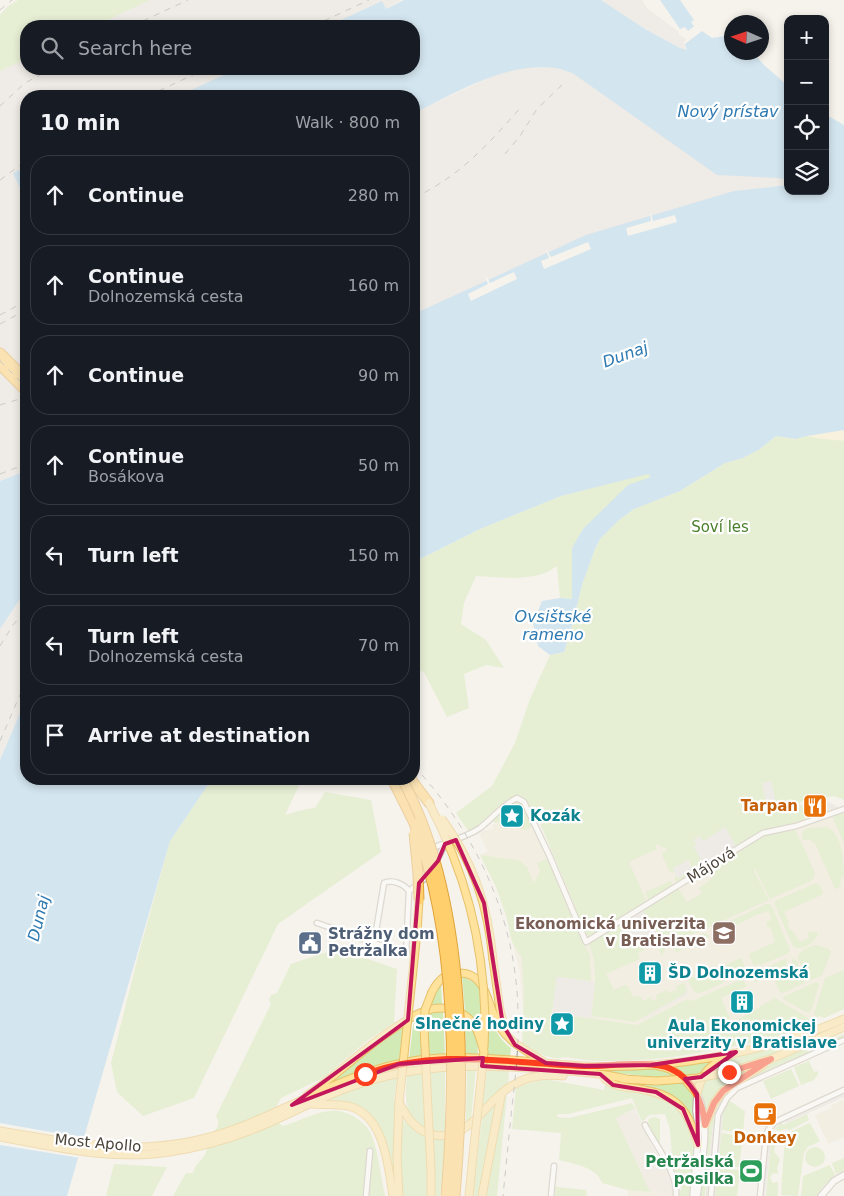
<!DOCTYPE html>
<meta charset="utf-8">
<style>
body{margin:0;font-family:"DejaVu Sans",sans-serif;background:#20242c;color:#f1f3f6}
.controls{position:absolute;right:15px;top:15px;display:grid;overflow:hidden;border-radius:10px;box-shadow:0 2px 8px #0003}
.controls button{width:45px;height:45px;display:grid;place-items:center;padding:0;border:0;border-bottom:1px solid #363941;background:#171b24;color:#f1f3f6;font:25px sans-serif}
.compass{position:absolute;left:724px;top:15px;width:45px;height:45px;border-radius:50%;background:#171b24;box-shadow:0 2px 8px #0003;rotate:273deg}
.stop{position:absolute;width:15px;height:15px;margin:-11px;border:4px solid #fc3f1d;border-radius:50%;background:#fff}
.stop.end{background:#fc3f1d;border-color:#fff;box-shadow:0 1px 5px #0008}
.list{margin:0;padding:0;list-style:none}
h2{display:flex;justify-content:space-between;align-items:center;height:65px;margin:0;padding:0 20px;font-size:21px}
h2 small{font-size:16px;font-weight:400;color:#9ea1a6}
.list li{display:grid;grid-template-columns:32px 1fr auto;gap:15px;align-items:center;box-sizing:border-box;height:80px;margin:0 10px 10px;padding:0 10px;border:1px solid #363941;border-radius:20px}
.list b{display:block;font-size:19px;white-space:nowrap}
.list p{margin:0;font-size:16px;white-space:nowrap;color:#9ea1a6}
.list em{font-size:16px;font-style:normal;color:#9ea1a6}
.icon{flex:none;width:28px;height:28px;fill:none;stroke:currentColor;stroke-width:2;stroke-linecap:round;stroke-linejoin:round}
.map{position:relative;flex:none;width:844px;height:1196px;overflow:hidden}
.search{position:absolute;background:#171b24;box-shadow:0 2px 8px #0003;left:20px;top:20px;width:400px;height:55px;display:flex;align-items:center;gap:12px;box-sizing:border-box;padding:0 18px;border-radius:20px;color:#9ea1a6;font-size:19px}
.panel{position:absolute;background:#171b24;box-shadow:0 2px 8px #0003;left:20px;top:90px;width:400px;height:695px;border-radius:20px}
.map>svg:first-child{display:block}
.residential{fill:#eae5da}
.industrial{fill:#e6e2dd}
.education{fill:#efe8d6}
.green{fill:#d2eab5}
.sand{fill:#f9efc9}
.parking{fill:#e5e3e0}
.water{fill:#a9d4f2}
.pier{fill:#f6f3ec}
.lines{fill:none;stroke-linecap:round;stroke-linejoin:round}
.minor-casing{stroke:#c2bbae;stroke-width:7}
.tertiary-casing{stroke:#c2bbae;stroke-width:8}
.primary-casing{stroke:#e6c16a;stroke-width:9}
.motorway-casing{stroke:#e0a43c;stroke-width:11}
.minor{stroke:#fff;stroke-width:4.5}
.tertiary{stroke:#fff;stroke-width:5.5}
.primary{stroke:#ffe39c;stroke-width:7}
.motorway{stroke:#ffcf6e;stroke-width:9}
.rail{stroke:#9a9a9a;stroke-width:1;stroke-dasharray:6 6;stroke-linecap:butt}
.primary-bridge-casing{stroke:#e6c16a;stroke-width:9;stroke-linecap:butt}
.motorway-bridge-casing{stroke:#e0a43c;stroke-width:11;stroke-linecap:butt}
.primary-bridge{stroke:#ffe39c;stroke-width:7}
.motorway-bridge{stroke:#ffcf6e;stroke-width:9}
.route{stroke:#fc3f1d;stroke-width:6}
.marked{fill:none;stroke:#c2185b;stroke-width:4;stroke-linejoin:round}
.labels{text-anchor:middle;stroke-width:4.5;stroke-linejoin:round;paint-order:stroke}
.park-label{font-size:15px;fill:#4a7f2a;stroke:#fff}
.food-label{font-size:15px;font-weight:bold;fill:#c56008;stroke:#fff;text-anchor:end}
.culture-label{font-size:15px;font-weight:bold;fill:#0d838f;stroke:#fff;text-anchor:start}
.street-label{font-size:15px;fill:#4b4439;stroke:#fff}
.education-label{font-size:15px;font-weight:bold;fill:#785e54;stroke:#fff;text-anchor:end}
.service-label{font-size:15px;font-weight:bold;fill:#4e5e75;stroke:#fff;text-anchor:start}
.leisure-label{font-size:15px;font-weight:bold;fill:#27864d;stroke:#fff;text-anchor:end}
.water-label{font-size:16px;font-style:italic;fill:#2e7ab2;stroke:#fff}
</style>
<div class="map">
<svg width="844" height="1196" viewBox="0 0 844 1196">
<rect width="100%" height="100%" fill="#f6f3ec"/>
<path class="residential" d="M635,1108L651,1144L665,1166L675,1195L650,1192L616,1118Z"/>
<path class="industrial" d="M150,0H401L386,9L382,1L328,26H95Z
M601,0H642L647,8L679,32L678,34L686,39L684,43L687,50L680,48L645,29Z
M26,59V69H242L178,96H26V167L14,174L26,201V471L0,481V71Z
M525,67L557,68L574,74L779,178L788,180V185L734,191L414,314V113L499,73Z
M26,590V699L0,760V629Z"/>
<path class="education" d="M844,811V1009L824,1018L820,1016L786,1034L755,1042L673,1057L625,1060L571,1058L524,1017L520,972L506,915L496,887L480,855L488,851L479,834L483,831L493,829V824L529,818L548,858L584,944L588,943L623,865L666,837L708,869L769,833Z
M844,1100V1137L828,1144L815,1115L832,1108L831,1105Z
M628,1190L675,1195V1196H628Z"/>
<path class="green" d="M18,0H150L95,26H26V59L0,71V15L7,7Z
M844,435V800L835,796L828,797L826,801L815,795L799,803L803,807L806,821L761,831L678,883L675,880V876L676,875L678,877L692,868L690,862L687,860L673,869L675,872L672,873L669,871L662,855L663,853L667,850L666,848L660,847L658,844L655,845L657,849L629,862L647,903L596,934L586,938L573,902L539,821L526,830L500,822L495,823L489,818L482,822L471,835L456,813L492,786L515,743L530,699L550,655L564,652L571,630L582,585L595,549L600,539L619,520L634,509L680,491L725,463L743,458L760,449L776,436L796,439L807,436L823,439Z
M648,473L651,477L572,548V599L560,598L557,566C535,583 501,577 476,576L464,603L461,624L486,640L504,668L486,665L464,674L469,708L447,717L424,672L414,669V562L480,529L561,496Z
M212,779H302L285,815C295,812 304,809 315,808L325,792L371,800L381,852L278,924L194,1098L143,1116L117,1092L111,1063L140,949L170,841Z
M844,811V844L833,818L836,813Z
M828,827C843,836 844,863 844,879L842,876L839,888L835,889L815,843L810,840H803L802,837L803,831L808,828Z
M792,829L796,831L815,873L814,878L811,881L770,899L755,869L754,871L769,900L666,946L662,956L657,944L638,953L640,959L606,974L614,990L625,985L628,986L633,997L640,996L643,1001L654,996L651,999L652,1001L657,999L656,995L667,990L668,993L677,990L676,986L684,983L687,989L685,994L635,1022L591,1016C594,992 600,966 588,943L618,924L659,937L642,910L678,888L687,902L702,893L699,888L710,880L712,877L708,869L769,833Z
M480,855L518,860L527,867L534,883L540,871L537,863L548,858L590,956L591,981L557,977L552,1013L637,1025L687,999L692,1001L742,979L747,986L721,998L732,1023L775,998L808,1018L810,1021C801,1024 795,1030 787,1033C770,1040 752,1043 735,1046C680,1057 619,1067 564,1057C551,1062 534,1050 522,1045L524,994L522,958L512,942L506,915L496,887Z
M671,881L673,887L649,902L645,892Z
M816,883L820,886L824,894L784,912L789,923L787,924L790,930H792L800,942L809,938L807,934L809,931L814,933L816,931L818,935C813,943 801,953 793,946L775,905V901Z
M766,904H770L772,907L790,950L787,954L761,965L757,964L754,966L749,954L775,942L771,929L770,927H768L766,922L772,919L768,911L756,915L723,932L722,930L715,934L714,932L715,928Z
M703,933L707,934L710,937L686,948L685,946L690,944L688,942L683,945L685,948L676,953L674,947L676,945Z
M816,945L829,949L831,952L822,976L808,981L798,959C798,950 809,947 816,945Z
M330,951L356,955L397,969L394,1023L368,1040L323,1078L281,1098L277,1105V1122L283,1126L286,1125C300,1121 315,1112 330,1111C347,1109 368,1122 373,1139C379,1157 381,1177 385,1196H173L186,1173H193C196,1162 199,1164 204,1156C210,1146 211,1134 218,1126V1121L216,1116L271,1004L269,1000L271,995L277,993L291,964Z
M741,958L747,972L743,975L738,971L724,978L723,983L700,993H697L694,991L688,981L693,977L696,978Z
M787,958L786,967L755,982L748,976Z
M793,958L796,960L806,982L783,993L780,992L775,981L776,977L789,971Z
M844,970V1009L824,1018L820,1016L816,1018L814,1014L825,978Z
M462,976L475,983L481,989L482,1029L476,1020L465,1011Z
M441,982L442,1004L430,1006L434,994Z
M816,982L819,984L812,1009L809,1012H806L783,999V997Z
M443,1011L445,1056H429L427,1026L429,1013Z
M421,1016L422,1057L409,1059L413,1026L416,1019Z
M489,1017C495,1030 500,1040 511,1048L510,1057L487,1056Z
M465,1019C475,1030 478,1041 478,1056L466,1055Z
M403,1026L399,1061L330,1083L371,1047Z
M844,1034V1038L738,1086L726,1096L720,1106H715L714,1116H717L716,1125H713L705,1196H700C702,1174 703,1135 710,1115C722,1080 775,1062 806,1048L808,1052L833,1041L832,1039Z
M811,1037L773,1055L728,1068L730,1076L754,1070L731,1083L706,1117L699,1094L707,1072L727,1059Z
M716,1060L702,1071L695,1088L671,1067Z
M809,1061L814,1072L818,1071V1074L814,1080L801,1085L794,1067Z
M547,1067L603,1070L658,1069L678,1075L694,1094L696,1126L687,1111L669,1096L610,1082L657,1085V1077Z
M467,1068H476L471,1119L466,1123Z
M445,1069V1132L433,1131L430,1070Z
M487,1069L509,1070L508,1084L482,1109Z
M791,1069L799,1086L771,1099L763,1081Z
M422,1072L425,1129C403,1115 405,1098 407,1074Z
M397,1077L394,1101L396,1102L394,1148L396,1193C387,1150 384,1099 327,1101L355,1089Z
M545,1079L604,1090L605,1085C621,1089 639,1089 655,1094C661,1096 667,1100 672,1103C703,1125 693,1164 690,1196H678L682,1188L673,1169L670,1129L665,1114L649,1115L642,1122L632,1098L568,1114H558L557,1117L569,1118L632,1103L635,1108L616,1118L650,1192L628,1190L602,1183C597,1167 574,1164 559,1160L561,1133L512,1129L516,1087Z
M507,1094L497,1196H485L504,1098Z
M728,1100L745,1111L743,1133L721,1130L724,1107Z
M495,1104L479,1196H473L482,1118Z
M807,1114L809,1120L790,1130L785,1129L779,1131L775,1129V1128L782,1122L783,1125Z
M655,1117L660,1119V1150L647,1124L649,1119Z
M401,1118L415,1131L427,1137L429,1196H403L400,1171Z
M810,1123L820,1141L808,1147L804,1153L798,1196L781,1195L784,1150L785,1146L791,1138L792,1131Z
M774,1131L777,1134L774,1152L780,1159L777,1168L778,1174L773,1173L770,1178L773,1183L778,1182V1196H766L771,1142L769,1141L771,1132Z
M721,1133L743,1136L739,1167L718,1165Z
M434,1139H445L440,1196H434Z
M805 1157a10 10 0 1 1 20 0a10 10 0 1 1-20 0Z
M844,1158V1170L836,1174L832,1163Z
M114,1164L167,1167L152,1196H106Z
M830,1165L835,1175L822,1188L816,1196H801L803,1176Z
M718,1168L740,1170L737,1196H715Z
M556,1185L557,1187L586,1190L587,1196H555Z"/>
<path class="sand" d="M844,430V441L823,439L807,436Z"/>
<path class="parking" d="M771,781L776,804L767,807L762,783Z
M826,801L839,807L828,816L818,817Z
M725,827L736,846L704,866L694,847L697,845L693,840L700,836L703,841Z
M687,860L692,869L678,878L673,869Z
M642,910L659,936L631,948L618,924Z
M557,977L595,982L591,1018L552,1013Z
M685,982L689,992L686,996L643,1020L642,1019L685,994L687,989Z
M844,1093V1097L786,1123L784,1119Z
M715,1106L724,1107L715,1196H705L713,1124L716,1125L717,1116H714Z
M767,1144H771L765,1196H761Z"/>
<path class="water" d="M404,0H601L645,29L680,48L687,50L685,44L702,31L712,38L725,36L731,40L732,52L753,53L764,65L788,86V180L779,178L717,175L574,74C568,72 562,69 555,68C504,62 458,92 414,113V96H178L237,69H414V26H328L382,1L386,9Z
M660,0H680L694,20L691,22L694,26L688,31L685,27L680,29Z
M825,114L844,125V430L807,436L796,439L776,436L760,449L743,458L725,463L680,491L634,509L619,520L600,539L595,549L582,585L571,630L564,652L550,655L538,646L533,623L542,601L560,598L572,599V548L583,529L628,485L651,477L648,474L561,496L480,529L414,562V314L586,235L734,191L788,185V191H825Z
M26,167V201L13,173Z
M26,471V590L0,629V481Z
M26,699V779H212L170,841L67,1196H0V760Z"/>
<path class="pier" d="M651,213L653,221L675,215L677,222L628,236L626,228L651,221L650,214Z
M588,242L591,249L544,269L541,261L549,258L546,250H547L551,257Z
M514,272L517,279L471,301L468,294L488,284L485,277H487L490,283Z
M0,1123L45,1131L86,1137L80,1158L62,1155L0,1145Z"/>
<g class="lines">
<defs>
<path id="minor" d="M432,848C448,842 465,838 480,828C493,818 502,805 517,798L524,802L550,857L586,942L763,833L796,826L844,809
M435,864L445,844
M317,923L406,954L409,891L424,879L429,872
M374,943L384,883C392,879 404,884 409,891
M645,1125C655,1145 678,1172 676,1196
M366,1196L370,1151
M551,1196L554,1166
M711,1196L718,1115L727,1098L737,1088L844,1040
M760,1196L766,1136L768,1130L775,1122L844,1090"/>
<path id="tertiary" d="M697,1094C712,1120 701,1167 697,1196
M693,1196L699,1130L696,1111L697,1094
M821,1196L834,1181L844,1175"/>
<path id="primary" d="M493,960L500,1010L505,1030
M432,992C437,982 444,973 458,973C488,971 487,1008 499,1026C511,1044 527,1051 544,1062
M484,1047L485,1017
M658,1066C676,1068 686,1080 697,1094
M729,1072L771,1059L844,1027
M605,1079C614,1086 622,1087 634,1088C676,1095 686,1104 698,1145
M623,1079L657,1081
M697,1094C702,1071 709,1066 730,1055
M307,1095C340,1074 366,1045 401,1024C410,1018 421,1011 432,1009C444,1006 459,1010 468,1018C478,1026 480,1040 484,1052
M399,1102C406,1116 414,1129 430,1134C468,1145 484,1102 511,1086C527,1076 544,1074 563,1076
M399,1102L397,1158L399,1196
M313,1104C324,1105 337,1104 348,1106C385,1115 388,1166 393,1196
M705,1125L714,1103L723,1091L763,1065
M0,1131C91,1146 159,1161 248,1124C304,1101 359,1068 419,1060C474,1053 529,1063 584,1066C670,1070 765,1053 844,1019
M0,1137C55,1147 113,1161 169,1152C196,1148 223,1141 249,1131C284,1118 317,1098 353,1086C421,1062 484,1064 555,1070C578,1072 603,1073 626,1079
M431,1171V1196
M469,1196L474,1146
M482,1196L501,1096"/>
<path id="motorway" d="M0,353L26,379
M0,365L26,391
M392,779L414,823
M411,779L429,803"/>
</defs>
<use href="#minor" class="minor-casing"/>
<use href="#tertiary" class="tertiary-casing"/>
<use href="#primary" class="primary-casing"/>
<use href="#motorway" class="motorway-casing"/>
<use href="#minor" class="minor"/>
<use href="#tertiary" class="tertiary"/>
<use href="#primary" class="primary"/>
<use href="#motorway" class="motorway"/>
<path class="rail" d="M0,10L12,0
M132,26L188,0
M298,26L318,20
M313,26L369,0
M148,96L197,73
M0,106L25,83L51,69
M505,154L520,136L537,109L564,83
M0,180L26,161
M414,198C463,174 488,144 523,105
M0,315L26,301
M0,324L26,310
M0,361L26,387
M0,405L26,397
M0,474L26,464
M0,646L13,625L26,610
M0,741L26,681
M414,766C476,833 516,918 518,1011C519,1043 516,1074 512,1106C509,1136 506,1166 503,1196"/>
<defs>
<path id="primary-bridge" d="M429,803C465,872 483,939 485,1017
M442,819C474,863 488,906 493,960
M657,1081L697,1078L729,1072
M399,1102L417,932L419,900
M474,1146L484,1052
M431,1171L424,1027L425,1010L432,992"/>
<path id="motorway-bridge" d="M402,779C466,896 466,1066 455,1196
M414,823C457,937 456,1076 446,1196
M414,833L418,874L419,900"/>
</defs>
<use href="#primary-bridge" class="primary-bridge-casing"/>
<use href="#motorway-bridge" class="motorway-bridge-casing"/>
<use href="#primary-bridge" class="primary-bridge"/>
<use href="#motorway-bridge" class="motorway-bridge"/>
</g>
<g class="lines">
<path class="route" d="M365,1074C442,1047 510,1064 588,1066C610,1066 653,1060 671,1069C693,1079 703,1103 705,1125L714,1103L723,1091L771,1059L729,1072"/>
</g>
<path d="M0 0H844V1196H0ZM456,840L484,903L503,1025L515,1045L546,1063L585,1066L651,1065L736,1052L701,1077L685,1079L697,1094L698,1145L683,1109L656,1092L613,1085L600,1074L482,1066L483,1058L399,1064L292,1105L408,1020L419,883L438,861L445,844Z" fill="#f6f3ec" fill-opacity=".55" fill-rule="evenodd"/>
<path class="marked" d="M456,840L484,903L503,1025L515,1045L546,1063L585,1066L651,1065L736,1052L701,1077L685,1079L697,1094L698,1145L683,1109L656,1092L613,1085L600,1074L482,1066L483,1058L399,1064L292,1105L408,1020L419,883L438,861L445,844Z"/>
<defs>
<symbol id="restaurant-square" viewBox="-11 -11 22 22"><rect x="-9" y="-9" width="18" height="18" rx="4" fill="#e8710a" stroke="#fff"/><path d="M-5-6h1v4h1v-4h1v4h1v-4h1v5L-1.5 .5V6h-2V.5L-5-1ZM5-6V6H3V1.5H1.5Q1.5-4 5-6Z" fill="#fff"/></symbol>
<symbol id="sight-square" viewBox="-11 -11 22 22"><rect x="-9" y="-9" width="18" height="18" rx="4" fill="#0f9aa8" stroke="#fff"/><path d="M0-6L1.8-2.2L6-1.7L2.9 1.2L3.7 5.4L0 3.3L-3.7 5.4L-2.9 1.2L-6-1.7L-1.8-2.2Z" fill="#fff"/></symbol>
<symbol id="university-square" viewBox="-11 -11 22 22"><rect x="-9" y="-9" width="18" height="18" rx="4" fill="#8d6e63" stroke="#fff"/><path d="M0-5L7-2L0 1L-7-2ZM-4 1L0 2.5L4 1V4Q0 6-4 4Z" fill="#fff"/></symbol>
<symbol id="civic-square" viewBox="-11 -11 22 22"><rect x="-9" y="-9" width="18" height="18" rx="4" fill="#5c6f8a" stroke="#fff"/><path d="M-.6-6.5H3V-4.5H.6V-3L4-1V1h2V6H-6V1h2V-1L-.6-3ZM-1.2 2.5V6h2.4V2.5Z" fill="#fff"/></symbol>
<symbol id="building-square" viewBox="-11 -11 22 22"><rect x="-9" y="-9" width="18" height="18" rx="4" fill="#0f9aa8" stroke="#fff"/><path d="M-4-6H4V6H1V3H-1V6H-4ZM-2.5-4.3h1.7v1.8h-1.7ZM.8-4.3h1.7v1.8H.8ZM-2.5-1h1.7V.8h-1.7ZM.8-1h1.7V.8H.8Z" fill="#fff"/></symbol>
<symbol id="cafe-square" viewBox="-11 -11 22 22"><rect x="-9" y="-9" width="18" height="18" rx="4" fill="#e8710a" stroke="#fff"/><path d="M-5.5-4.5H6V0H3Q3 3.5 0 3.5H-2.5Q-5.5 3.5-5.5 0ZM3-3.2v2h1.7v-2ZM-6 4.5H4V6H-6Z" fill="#fff"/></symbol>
<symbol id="stadium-square" viewBox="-11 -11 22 22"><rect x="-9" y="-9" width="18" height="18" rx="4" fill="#2e9e5b" stroke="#fff"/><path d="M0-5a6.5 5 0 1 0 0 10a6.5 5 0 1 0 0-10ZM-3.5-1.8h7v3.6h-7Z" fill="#fff"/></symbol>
</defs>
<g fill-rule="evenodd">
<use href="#restaurant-square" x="801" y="792" width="28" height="28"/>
<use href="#sight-square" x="498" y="802" width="28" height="28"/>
<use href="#university-square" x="710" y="919" width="28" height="28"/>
<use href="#civic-square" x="296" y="929" width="28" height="28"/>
<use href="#building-square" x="636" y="959" width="28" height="28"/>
<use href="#building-square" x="728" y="988" width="28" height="28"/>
<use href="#sight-square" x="548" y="1010" width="28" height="28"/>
<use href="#cafe-square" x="751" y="1100" width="28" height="28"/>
<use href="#stadium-square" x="737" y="1157" width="28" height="28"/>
</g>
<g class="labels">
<g class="park-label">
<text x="720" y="532">Soví les</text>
</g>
<g class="food-label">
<text x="798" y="811">Tarpan</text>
<text x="765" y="1143" text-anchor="middle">Donkey</text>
</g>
<g class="culture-label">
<text x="530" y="821">Kozák</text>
<text x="668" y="978">ŠD Dolnozemská</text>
<text x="544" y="1029" text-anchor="end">Slnečné hodiny</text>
<text x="742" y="1031" text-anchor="middle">Aula Ekonomickej<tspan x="742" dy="17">univerzity v Bratislave</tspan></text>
</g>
<g class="street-label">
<text transform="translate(711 865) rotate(-32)" y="5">Májová</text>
<text transform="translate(98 1143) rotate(5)" y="5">Most Apollo</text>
</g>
<g class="education-label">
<text x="706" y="929">Ekonomická univerzita<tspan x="706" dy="17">v Bratislave</tspan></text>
</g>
<g class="service-label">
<text x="328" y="939">Strážny dom<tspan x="328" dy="17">Petržalka</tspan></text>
</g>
<g class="leisure-label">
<text x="734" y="1167">Petržalská<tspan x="734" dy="17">posilka</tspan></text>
</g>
<g class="water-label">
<text x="728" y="117">Nový prístav</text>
<text transform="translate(625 354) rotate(-20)" y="6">Dunaj</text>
<text x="553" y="622">Ovsištské<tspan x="553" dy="18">rameno</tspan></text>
<text transform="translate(38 918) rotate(-76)" y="6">Dunaj</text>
</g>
</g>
</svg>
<div class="controls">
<button>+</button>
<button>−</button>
<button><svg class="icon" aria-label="locate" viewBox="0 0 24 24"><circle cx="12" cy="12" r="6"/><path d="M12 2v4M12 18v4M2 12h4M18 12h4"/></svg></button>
<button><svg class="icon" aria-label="layers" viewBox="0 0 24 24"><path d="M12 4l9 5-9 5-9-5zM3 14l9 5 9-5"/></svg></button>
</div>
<svg class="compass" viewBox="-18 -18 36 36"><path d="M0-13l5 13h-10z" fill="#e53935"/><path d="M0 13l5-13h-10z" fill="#9ea1a6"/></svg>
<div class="stop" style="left:365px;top:1074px"></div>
<div class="stop end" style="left:729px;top:1072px"></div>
<div class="search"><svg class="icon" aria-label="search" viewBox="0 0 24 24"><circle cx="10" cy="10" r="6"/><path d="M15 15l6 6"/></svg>Search here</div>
<section class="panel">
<h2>10 min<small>Walk · 800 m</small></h2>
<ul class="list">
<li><svg class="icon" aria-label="ahead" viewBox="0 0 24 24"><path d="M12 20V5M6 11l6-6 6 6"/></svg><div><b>Continue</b></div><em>280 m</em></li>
<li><svg class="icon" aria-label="ahead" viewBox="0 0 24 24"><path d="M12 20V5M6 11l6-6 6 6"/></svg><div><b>Continue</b><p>Dolnozemská cesta</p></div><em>160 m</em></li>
<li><svg class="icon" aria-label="ahead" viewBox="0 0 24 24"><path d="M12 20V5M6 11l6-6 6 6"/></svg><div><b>Continue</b></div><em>90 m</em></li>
<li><svg class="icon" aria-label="ahead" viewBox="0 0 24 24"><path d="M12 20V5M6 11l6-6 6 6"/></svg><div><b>Continue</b><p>Bosákova</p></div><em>50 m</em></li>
<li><svg class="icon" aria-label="left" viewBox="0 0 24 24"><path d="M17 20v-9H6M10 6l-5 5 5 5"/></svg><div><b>Turn left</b></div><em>150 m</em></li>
<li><svg class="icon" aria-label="left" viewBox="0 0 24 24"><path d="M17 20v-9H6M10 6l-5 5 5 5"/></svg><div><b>Turn left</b><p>Dolnozemská cesta</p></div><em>70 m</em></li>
<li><svg class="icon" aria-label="arrive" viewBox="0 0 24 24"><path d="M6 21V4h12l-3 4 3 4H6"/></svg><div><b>Arrive at destination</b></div></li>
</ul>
</section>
</div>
